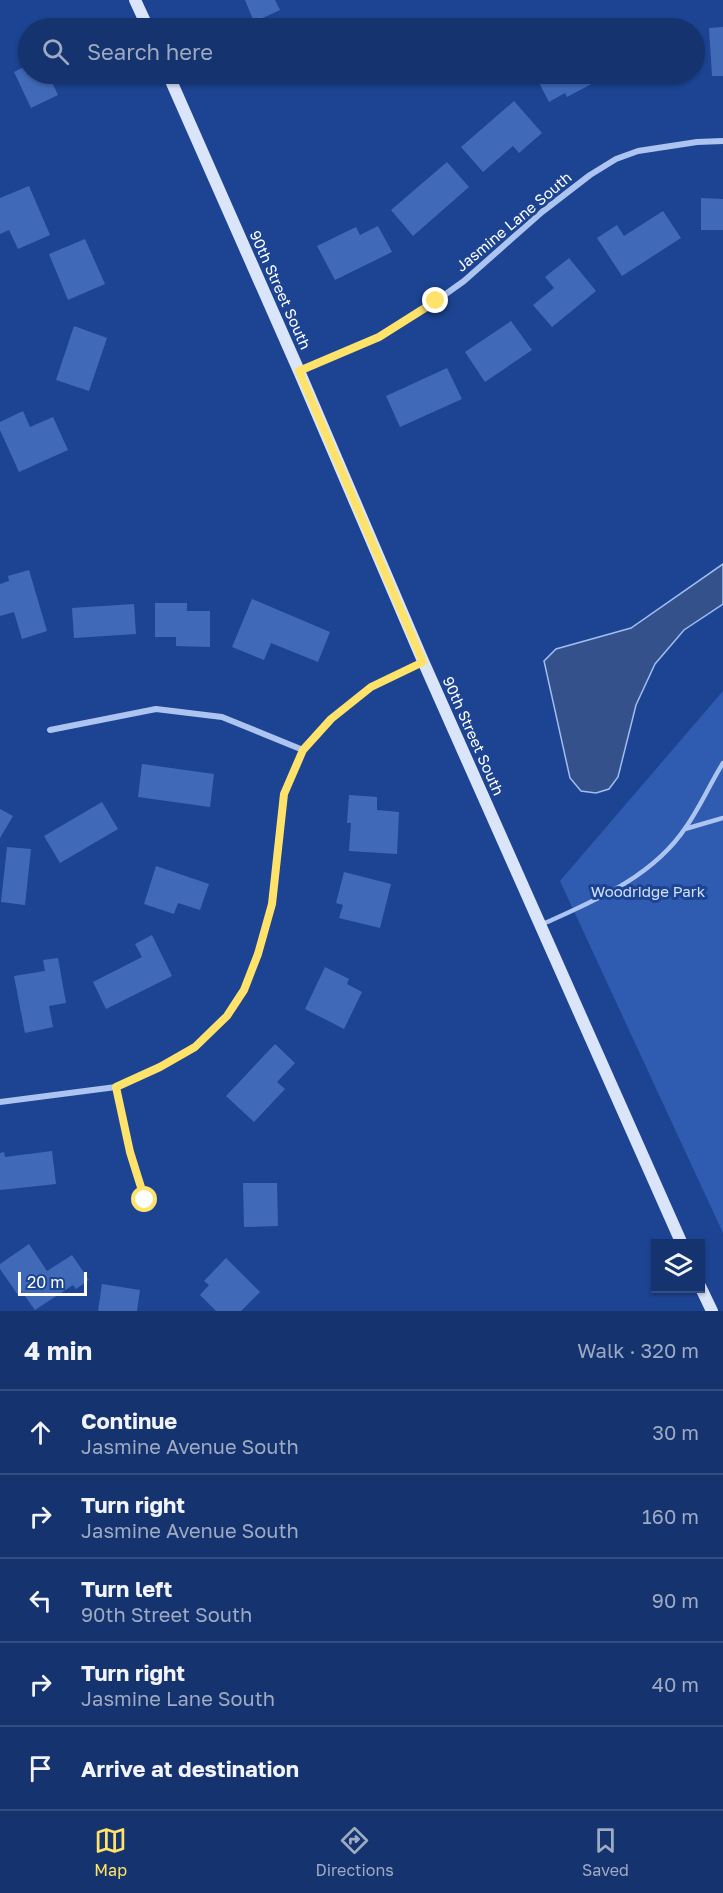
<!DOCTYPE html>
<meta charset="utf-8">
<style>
body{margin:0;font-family:"Golos Text",sans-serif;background:#223f76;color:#f1f3f6}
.controls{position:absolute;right:18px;bottom:18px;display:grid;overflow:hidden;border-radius:0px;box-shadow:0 2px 4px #0004}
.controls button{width:54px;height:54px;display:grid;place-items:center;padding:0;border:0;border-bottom:2px solid #344e81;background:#15336e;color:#f1f3f6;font:30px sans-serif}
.scale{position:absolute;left:18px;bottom:15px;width:69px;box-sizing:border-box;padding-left:6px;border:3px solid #fff;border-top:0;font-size:16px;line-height:21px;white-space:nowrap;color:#fff;-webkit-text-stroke:4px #1c4492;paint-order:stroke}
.stop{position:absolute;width:18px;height:18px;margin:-14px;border:4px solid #ffe26a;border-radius:50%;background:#fff}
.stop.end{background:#ffe26a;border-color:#fff;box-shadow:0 2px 6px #0008}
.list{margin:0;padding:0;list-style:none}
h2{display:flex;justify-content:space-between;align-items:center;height:78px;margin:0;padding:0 24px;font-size:26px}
h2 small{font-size:20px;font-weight:400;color:#9daac2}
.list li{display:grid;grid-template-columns:39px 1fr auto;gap:18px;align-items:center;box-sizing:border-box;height:84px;padding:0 24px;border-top:2px solid #344e81}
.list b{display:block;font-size:22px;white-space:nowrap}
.list p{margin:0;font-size:20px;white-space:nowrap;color:#9daac2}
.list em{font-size:20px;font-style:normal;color:#9daac2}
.icon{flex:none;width:33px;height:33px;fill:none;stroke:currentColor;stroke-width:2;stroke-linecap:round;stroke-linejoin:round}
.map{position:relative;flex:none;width:723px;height:1311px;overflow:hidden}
.search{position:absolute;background:#15336e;box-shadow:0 2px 4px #0004;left:18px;right:18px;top:18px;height:66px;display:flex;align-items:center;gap:15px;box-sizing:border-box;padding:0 21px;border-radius:33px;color:#9daac2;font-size:22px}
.sheet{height:498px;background:#15336e}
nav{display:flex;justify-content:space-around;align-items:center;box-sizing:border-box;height:84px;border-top:2px solid #344e81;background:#15336e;font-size:16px;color:#9daac2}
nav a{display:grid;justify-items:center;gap:3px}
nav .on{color:#ffe26a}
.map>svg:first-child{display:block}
.green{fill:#2f5cb0}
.water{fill:#34518b;stroke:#a0bdf0;stroke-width:1.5}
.building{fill:#406ab8}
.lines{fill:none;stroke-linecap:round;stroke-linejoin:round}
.lane{stroke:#acc4ef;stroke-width:4.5}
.street{stroke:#acc4ef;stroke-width:6}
.secondary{stroke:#dae5fa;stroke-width:12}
.route{stroke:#ffe26a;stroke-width:8}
.labels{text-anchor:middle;stroke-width:6;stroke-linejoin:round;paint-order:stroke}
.street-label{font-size:15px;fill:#fff;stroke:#1c4492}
.park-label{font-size:15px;fill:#d3e1fa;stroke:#1c4492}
</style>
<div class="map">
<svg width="723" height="1311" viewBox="0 0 723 1311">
<rect width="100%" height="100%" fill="#1c4492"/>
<path class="green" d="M723,691V1233L560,881Z"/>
<path class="water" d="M723,564V604L684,630L655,664L636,705L618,777L609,789L596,793L581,791L570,778L544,661L556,649L631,628Z"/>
<path class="building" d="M245,0H275L280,10L254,22Z
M723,27V76H712L709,28Z
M28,65V74H59L50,78L58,95L31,108L14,72Z
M543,74H595L599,80L567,97L565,93L549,102L536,77Z
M625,74H661L627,82Z
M514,101L542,133L519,153L513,146L483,172L461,147Z
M447,162L469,187L413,236L391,210Z
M29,186L50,235L18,249L9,230L0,234V198Z
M701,198L723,199V230H701Z
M663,211L681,238L622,276L597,238L617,225L624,236Z
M378,226L392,252L335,280L317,246L356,227L360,235Z
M85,239L105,284L68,300L49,254Z
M569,258L596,291L552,327L533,305L554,288L545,277Z
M511,321L532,350L485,382L465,352Z
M74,326L107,338L89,391L56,380Z
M447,368L462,399L400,427L386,396Z
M23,411L30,427L53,417L68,450L19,472L0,430V422Z
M29,570L47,631L22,639L14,612L0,616V584L9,581L8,576Z
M252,599L330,632L318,662L271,643L264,660L232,647Z
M155,603H187V611H210V647L176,646V637H155Z
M134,604L136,634L74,638L72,608Z
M142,764L214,774L210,807L138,797Z
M349,795L377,797V810L399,812L397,854L349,851L351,823H347Z
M102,802L118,829L60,863L44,836Z
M0,809L13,816L0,838Z
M7,847L31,849L25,905L1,902Z
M156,866L209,884L200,910L178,903L174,914L144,904Z
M344,872L391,884L380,928L339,918L343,905L336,903Z
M152,935L172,976L106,1009L93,982L142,957L135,944Z
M58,958L66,1003L49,1006L53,1027L25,1033L14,976L45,971L43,960Z
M325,967L349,979L347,984L362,992L344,1029L305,1009Z
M275,1044L295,1063L277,1082L285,1089L254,1122L226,1096Z
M52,1151L56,1184L0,1190V1153L4,1152L5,1157Z
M243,1183H277L278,1226L244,1227Z
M29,1244L47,1271L72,1255L89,1280L76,1289L73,1285L35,1310L22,1292L18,1295L0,1269V1264Z
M226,1258L260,1292L241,1311H216L200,1295L209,1285L204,1281Z
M102,1284L140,1290L137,1311H98Z"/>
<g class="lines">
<path class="lane" d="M685,829L723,818
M543,924C594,901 653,877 686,827C700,807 710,784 723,763"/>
<path class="street" d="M299,371L379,337L436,301L464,281L542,212L590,175L616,159L638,151L697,142L723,141
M50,730L156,709L222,717L303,750
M116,1087L130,1152L145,1200
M0,1102L116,1087L160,1067L195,1047L227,1016L244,990L258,954L272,904L284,794L303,750L331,719L371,687L423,662"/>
<path class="secondary" d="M135,0L148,28
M168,74L299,371L423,661L682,1244
M700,1286L712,1311"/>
</g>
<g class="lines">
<path class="route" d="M145,1200L130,1152L116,1087L160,1067L195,1047L227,1016L244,990L258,954L272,904L284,794L303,750L331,719L371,687L423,662L299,371L379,337L436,301"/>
</g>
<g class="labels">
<g class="street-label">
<text transform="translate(514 222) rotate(-40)" y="5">Jasmine Lane South</text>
<text transform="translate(280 290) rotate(66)" y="5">90th Street South</text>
<text transform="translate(473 736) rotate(66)" y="5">90th Street South</text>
</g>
<g class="park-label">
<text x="648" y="897">Woodridge Park</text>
</g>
</g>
</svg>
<div class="controls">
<button><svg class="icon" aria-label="layers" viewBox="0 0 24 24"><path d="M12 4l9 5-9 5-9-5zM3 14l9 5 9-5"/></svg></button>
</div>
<div class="scale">20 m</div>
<div class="stop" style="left:145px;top:1200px"></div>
<div class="stop end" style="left:436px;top:301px"></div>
<div class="search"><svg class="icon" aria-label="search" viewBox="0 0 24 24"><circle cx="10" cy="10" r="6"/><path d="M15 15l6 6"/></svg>Search here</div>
</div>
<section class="sheet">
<h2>4 min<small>Walk · 320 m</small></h2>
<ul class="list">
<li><svg class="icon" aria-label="ahead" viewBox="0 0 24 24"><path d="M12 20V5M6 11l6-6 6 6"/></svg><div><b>Continue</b><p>Jasmine Avenue South</p></div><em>30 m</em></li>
<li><svg class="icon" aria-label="right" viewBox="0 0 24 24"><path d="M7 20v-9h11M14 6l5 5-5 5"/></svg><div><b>Turn right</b><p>Jasmine Avenue South</p></div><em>160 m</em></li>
<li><svg class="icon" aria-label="left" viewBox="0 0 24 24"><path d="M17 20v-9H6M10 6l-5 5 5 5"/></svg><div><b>Turn left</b><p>90th Street South</p></div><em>90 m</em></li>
<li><svg class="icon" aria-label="right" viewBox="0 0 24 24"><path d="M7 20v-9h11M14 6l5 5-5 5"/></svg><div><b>Turn right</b><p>Jasmine Lane South</p></div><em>40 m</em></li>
<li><svg class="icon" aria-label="arrive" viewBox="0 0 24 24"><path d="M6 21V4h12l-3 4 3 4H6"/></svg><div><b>Arrive at destination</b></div></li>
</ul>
</section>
<nav>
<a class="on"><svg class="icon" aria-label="map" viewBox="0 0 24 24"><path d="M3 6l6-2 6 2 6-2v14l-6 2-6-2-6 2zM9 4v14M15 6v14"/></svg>Map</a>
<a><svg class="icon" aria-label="directions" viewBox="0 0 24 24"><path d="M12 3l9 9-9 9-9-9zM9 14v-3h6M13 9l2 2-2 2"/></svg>Directions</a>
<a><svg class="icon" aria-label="saved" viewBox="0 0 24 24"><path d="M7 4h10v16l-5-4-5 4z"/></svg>Saved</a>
</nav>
